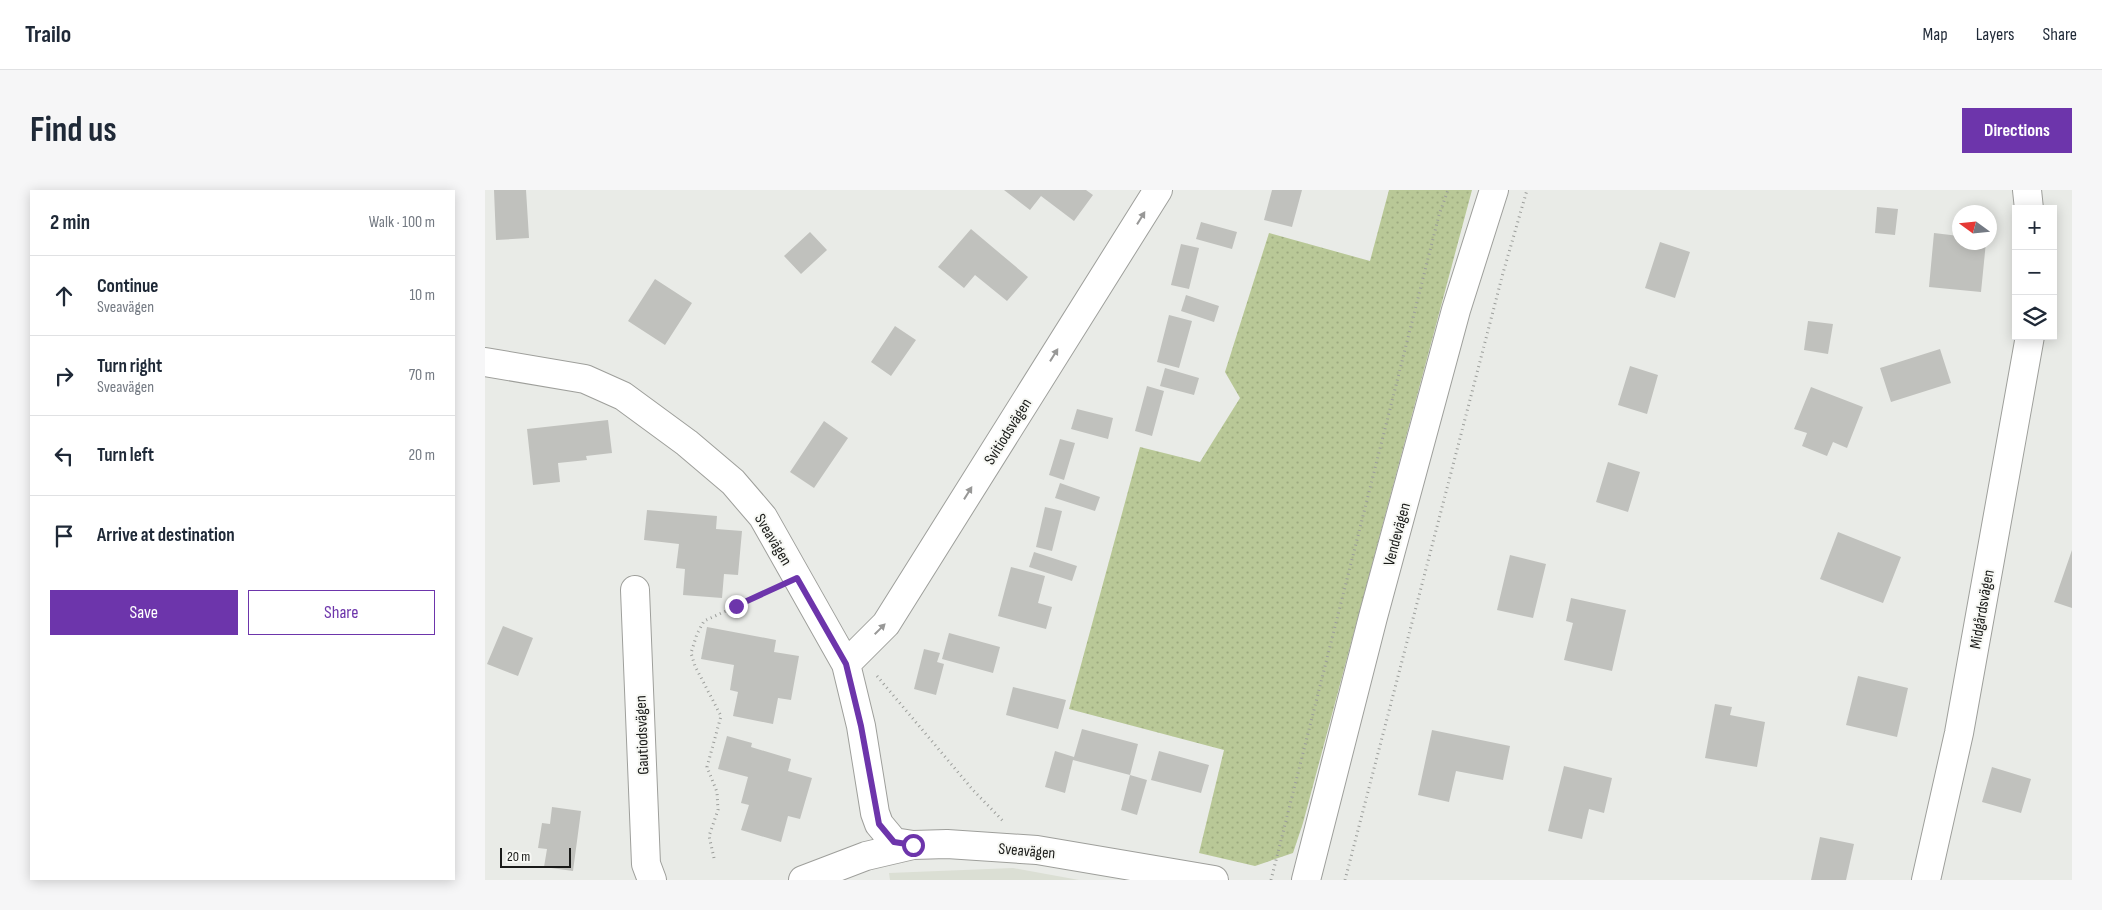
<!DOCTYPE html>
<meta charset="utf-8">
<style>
body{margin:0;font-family:"Sofia Sans Condensed",sans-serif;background:#f6f6f7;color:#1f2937}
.controls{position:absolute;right:15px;top:15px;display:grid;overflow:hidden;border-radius:0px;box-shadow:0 2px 12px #0003}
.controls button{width:45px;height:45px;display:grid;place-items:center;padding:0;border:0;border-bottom:1px solid #e0e1e3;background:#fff;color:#1f2937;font:25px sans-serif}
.compass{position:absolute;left:1467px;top:15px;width:45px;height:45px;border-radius:50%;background:#fff;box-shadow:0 2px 12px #0003;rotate:285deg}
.scale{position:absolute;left:15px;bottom:12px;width:71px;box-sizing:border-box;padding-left:5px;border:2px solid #191a18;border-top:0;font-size:14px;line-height:18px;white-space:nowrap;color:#191a18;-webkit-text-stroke:4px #f7f8f4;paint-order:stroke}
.stop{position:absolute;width:15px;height:15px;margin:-11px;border:4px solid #6d35ab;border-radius:50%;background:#fff}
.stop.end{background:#6d35ab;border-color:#fff;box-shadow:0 1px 5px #0008}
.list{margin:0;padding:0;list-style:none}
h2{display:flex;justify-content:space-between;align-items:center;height:65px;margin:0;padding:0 20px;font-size:21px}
h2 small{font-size:16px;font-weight:400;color:#747a83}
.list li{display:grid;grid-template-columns:32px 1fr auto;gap:15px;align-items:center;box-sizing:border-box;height:80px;padding:0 20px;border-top:1px solid #e0e1e3}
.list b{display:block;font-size:19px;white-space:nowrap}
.list p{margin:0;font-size:16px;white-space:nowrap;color:#747a83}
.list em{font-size:16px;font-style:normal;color:#747a83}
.actions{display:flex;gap:10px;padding:15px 20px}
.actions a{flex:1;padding:11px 0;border:1px solid #6d35ab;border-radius:0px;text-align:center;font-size:18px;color:#6d35ab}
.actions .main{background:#6d35ab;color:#fff}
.icon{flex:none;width:28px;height:28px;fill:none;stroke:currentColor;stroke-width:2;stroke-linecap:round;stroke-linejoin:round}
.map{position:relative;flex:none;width:1587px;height:690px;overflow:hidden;border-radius:0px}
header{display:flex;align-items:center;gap:30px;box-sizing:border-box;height:70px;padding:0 25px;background:#fff;border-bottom:1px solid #e0e1e3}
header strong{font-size:24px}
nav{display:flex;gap:28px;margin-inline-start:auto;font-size:18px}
.intro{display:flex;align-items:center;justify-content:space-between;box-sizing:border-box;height:120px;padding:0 30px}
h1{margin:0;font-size:35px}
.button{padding:12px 22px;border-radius:0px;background:#6d35ab;color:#fff;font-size:18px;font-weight:700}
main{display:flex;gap:30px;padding:0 30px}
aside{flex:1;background:#fff;border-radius:0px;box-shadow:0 2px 12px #0003}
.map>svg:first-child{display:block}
.built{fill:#dbdfd4}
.grass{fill:url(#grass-dots)}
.building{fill:#c0c1bd}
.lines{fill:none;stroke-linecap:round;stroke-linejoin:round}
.minor-casing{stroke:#9e9f9b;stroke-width:30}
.tertiary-casing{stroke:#9e9f9b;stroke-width:30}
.path{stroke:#9c9e9b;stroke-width:3;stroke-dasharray:1 4;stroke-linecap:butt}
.minor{stroke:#fff;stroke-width:28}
.tertiary{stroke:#fff;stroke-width:28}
.oneway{fill:#989897}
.route{stroke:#6d35ab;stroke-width:6}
.labels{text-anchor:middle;stroke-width:4;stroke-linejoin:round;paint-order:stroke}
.street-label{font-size:16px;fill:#191a18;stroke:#f7f8f4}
</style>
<header>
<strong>Trailo</strong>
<nav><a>Map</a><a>Layers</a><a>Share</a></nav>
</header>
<div class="intro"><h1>Find us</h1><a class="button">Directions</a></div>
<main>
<aside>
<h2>2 min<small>Walk · 100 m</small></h2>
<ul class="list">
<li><svg class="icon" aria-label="ahead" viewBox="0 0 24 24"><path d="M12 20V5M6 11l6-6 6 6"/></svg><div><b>Continue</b><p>Sveavägen</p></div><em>10 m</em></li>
<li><svg class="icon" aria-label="right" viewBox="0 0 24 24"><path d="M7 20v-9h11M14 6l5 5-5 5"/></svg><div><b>Turn right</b><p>Sveavägen</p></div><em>70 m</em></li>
<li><svg class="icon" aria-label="left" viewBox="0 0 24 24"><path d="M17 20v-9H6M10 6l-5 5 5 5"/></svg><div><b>Turn left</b></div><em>20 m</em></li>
<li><svg class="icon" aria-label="arrive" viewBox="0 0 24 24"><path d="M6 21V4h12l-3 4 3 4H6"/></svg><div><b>Arrive at destination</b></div></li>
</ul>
<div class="actions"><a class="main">Save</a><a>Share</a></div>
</aside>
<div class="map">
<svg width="1587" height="690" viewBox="0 0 1587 690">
<defs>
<pattern id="grass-dots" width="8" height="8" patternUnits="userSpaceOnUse" patternTransform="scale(1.25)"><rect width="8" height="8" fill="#b9c897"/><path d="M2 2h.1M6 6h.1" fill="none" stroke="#9eab81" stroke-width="1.8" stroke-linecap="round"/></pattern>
</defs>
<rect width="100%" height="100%" fill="#e9ebe7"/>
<path class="built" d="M528,678L594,690H405L404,683Z"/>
<path class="grass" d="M904,0H987L818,633L808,663L770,676L714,663L739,560L584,519L655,257L715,272L755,208L740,182L784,43L885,71Z"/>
<path class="building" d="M9,0H41L44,48L11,50Z
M519,0H601L608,5L589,31L556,6L545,20Z
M787,0H817L807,37L779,30Z
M1392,17L1413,19L1410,45L1390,43Z
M716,32L752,42L747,59L711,49Z
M486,39L543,87L522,111L490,85L479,98L453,77Z
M325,42L342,60L316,84L299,66Z
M1449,43L1474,46V52H1501L1496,102L1444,97Z
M1175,52L1205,62L1190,108L1160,98Z
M696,54L714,58L704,99L686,95Z
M170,89L207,113L180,155L143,131Z
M701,105L734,116L729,132L696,121Z
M684,125L707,131L694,178L672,172Z
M1323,131L1348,134L1343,164L1319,160Z
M410,136L431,150L406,186L386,172Z
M1455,159L1466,193L1406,212L1395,178Z
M1145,176L1173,185L1162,224L1133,215Z
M680,178L714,188L709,205L675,196Z
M662,196L679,201L667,246L650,241Z
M1326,197L1378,217L1362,258L1348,252L1342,266L1317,256L1322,243L1309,239Z
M592,219L628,228L623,249L586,239Z
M123,230L127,263L101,266L102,270L73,273L75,292L48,295L42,239Z
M339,231L363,248L329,298L305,282Z
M575,249L590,253L579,290L564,285Z
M1123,272L1155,282L1143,322L1111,312Z
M575,293L615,307L610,321L570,308Z
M560,317L577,321L567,361L551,357Z
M162,320L232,326L231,339L257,341L253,385L239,384L237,408L198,405L200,379L191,378L194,354L159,350Z
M1353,342L1416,367L1398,413L1335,389Z
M1587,360V418L1569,412Z
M549,362L592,376L587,391L544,377Z
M1025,365L1061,374L1048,428L1012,420Z
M526,377L560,386L553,413L567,417L561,439L513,426Z
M1086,408L1141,420L1127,481L1079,470L1088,433L1081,431Z
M18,436L48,448L33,486L2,474Z
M222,437L291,450L289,462L314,466L306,510L293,508L288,534L248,526L253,502L245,500L249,475L216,469Z
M464,443L515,457L508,483L457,469Z
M439,459L455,463L452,472L459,474L451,505L429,499Z
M1373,486L1423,498L1412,547L1361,535Z
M528,497L581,510L573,539L521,525Z
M1230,514L1247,517L1245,525L1280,532L1272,577L1220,568Z
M597,539L653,554L645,585L588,570L580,603L560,597L570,561L589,567Z
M947,540L1025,556L1018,590L971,581L964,612L933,605Z
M242,546L267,553L266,557L306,569L303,581L327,588L315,629L303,626L296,652L256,640L264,615L256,613L263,587L233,579Z
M674,561L724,575L716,603L666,590Z
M1079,576L1127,588L1119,623L1104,619L1097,649L1063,641Z
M1507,577L1546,589L1536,623L1497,612Z
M645,585L662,590L652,625L636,620Z
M67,617L96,621L88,681L59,677L62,659L53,658L57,633L65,634Z
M1335,647L1369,654L1361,690H1326Z"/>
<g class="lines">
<defs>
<path id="minor" d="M1542,0L1544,19
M0,172L100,189L138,206L202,253L248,292L278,327L361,474L376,536L390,623L394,634L409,652L428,655L462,654L552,660L729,690
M150,400L161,674L167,690
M361,474L401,434L673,0
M318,690L381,666L428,655
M1441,690L1474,543L1545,146"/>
<path id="tertiary" d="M821,690L888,427L971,120L1009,0"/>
</defs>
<use href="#minor" class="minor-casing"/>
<use href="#tertiary" class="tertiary-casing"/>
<path class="path" d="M392,486L488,600L519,632
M229,668L224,646L233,620L232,602L222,577L236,526L210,476L206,463L212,444L219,431L289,399
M786,690L954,25L963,0
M860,690L1018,83L1042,0"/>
<use href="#minor" class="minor"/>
<use href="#tertiary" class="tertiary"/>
</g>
<defs><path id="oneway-solid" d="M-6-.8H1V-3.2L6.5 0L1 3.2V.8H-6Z" transform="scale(1.25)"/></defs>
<g class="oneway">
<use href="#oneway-solid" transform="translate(656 28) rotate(-58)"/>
<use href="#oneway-solid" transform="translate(569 165) rotate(-58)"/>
<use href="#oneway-solid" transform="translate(483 303) rotate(-58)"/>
<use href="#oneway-solid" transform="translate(395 439) rotate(-45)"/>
</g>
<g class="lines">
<path class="route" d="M251,416L312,388L361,474L376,536L394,634L409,652L428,655"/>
</g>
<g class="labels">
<g class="street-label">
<text transform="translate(522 241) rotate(-58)" y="6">Svitiodsvägen</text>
<text transform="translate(911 344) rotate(-75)" y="6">Vendevägen</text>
<text transform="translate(289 349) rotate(59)" y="6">Sveavägen</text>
<text transform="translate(1496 419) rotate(-80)" y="6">Midgårdsvägen</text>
<text transform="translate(156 545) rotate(-92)" y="6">Gautiodsvägen</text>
<text transform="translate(542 660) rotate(5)" y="6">Sveavägen</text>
</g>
</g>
</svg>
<div class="controls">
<button>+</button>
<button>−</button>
<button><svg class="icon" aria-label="layers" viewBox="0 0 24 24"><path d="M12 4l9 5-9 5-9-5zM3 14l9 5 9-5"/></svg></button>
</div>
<svg class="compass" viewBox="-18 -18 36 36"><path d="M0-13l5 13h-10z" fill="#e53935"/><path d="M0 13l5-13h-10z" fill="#747a83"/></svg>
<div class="scale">20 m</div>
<div class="stop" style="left:428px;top:655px"></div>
<div class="stop end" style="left:251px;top:416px"></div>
</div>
</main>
